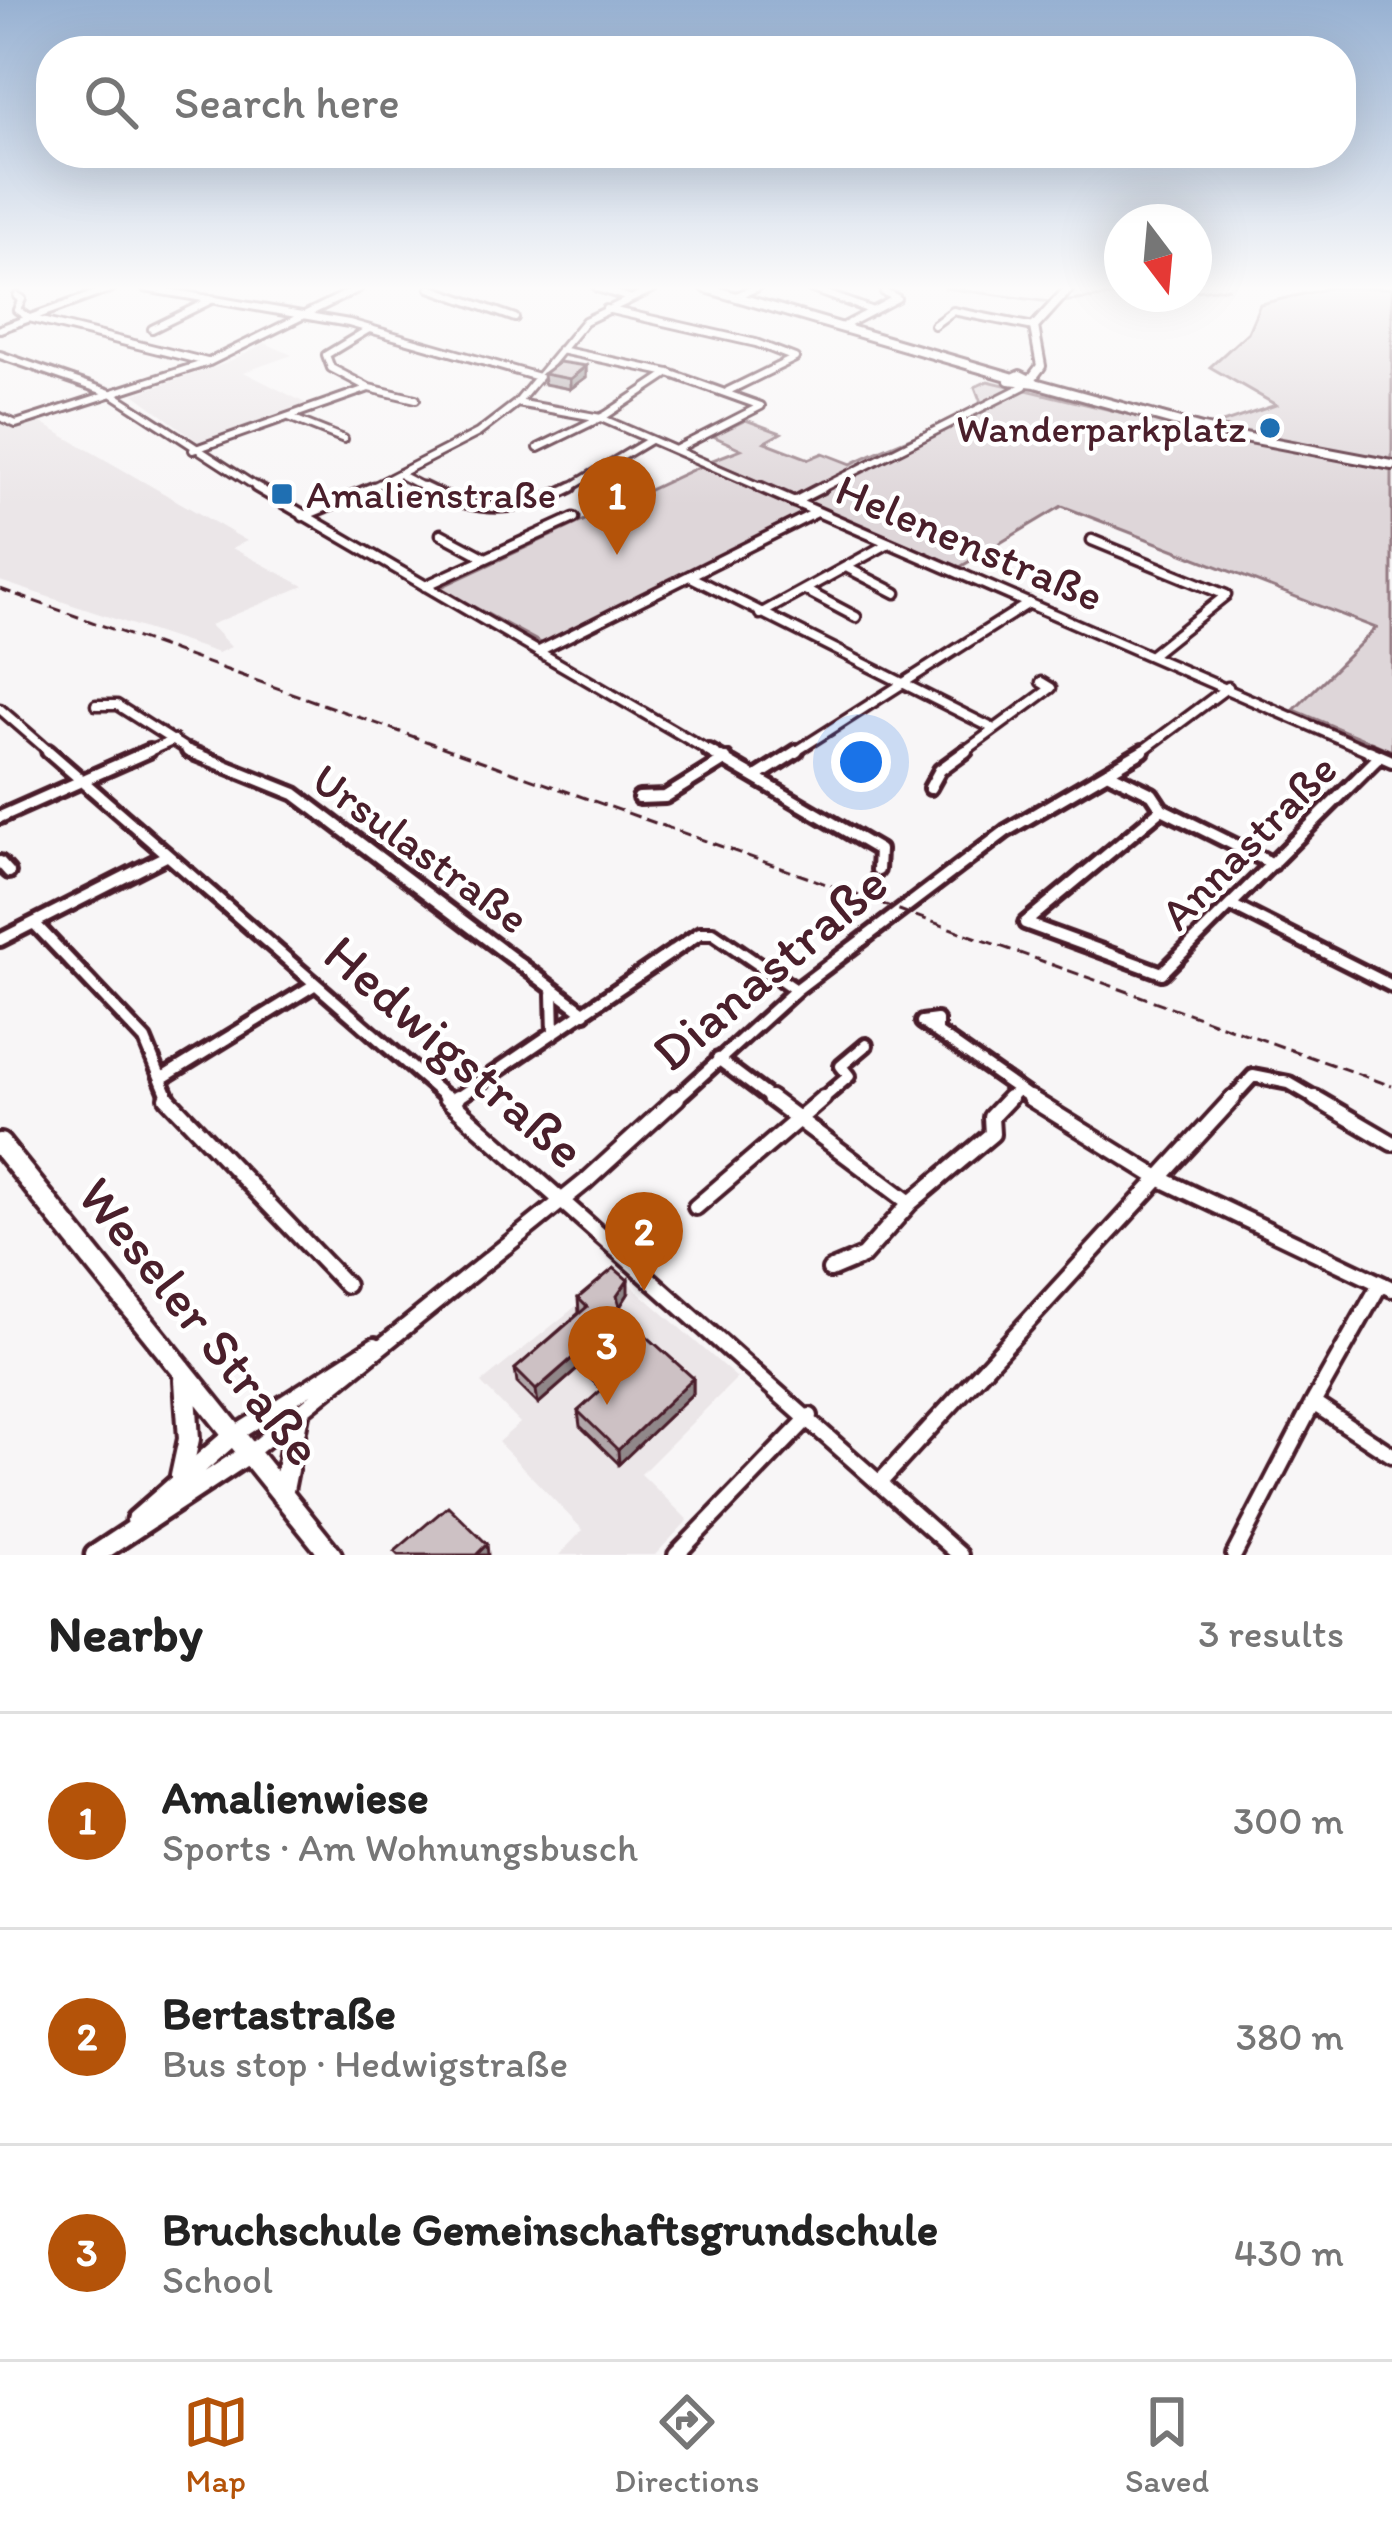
<!DOCTYPE html>
<meta charset="utf-8">
<style>
body{margin:0;font-family:Itim,sans-serif;background:#f6f6f6;color:#222}
.compass{position:absolute;left:1104px;top:204px;width:108px;height:108px;border-radius:50%;background:#fff;box-shadow:0 12px 48px #0002;rotate:164deg}
.you{position:absolute;left:861px;top:762px;width:42px;height:42px;margin:-30px;border:9px solid #fff;border-radius:50%;background:#1a73e8;box-shadow:0 0 0 18px #1a73e833}
.badge{display:grid;place-items:center;width:78px;height:78px;border-radius:50%;background:#b45309;color:#fff;font-size:39px;font-weight:700}
.pin{position:absolute;translate:-50% -99px;filter:drop-shadow(0 3px 6px #0008)}
.pin::after{content:'';position:absolute;top:63px;width:42px;height:36px;background:inherit;clip-path:polygon(0 0,100% 0,50% 100%)}
.list{margin:0;padding:0;list-style:none}
h2{display:flex;justify-content:space-between;align-items:center;height:156px;margin:0;padding:0 48px;font-size:51px}
h2 small{font-size:39px;font-weight:400;color:#767676}
.list li{display:grid;grid-template-columns:78px 1fr auto;gap:36px;align-items:center;box-sizing:border-box;height:216px;padding:0 48px;border-top:3px solid #e0e0e0}
.list b{display:block;font-size:45px;white-space:nowrap}
.list p{margin:0;font-size:39px;white-space:nowrap;color:#767676}
.list em{font-size:39px;font-style:normal;color:#767676}
.icon{flex:none;width:66px;height:66px;fill:none;stroke:currentColor;stroke-width:2;stroke-linecap:round;stroke-linejoin:round}
.map{position:relative;flex:none;width:1392px;height:1555px;overflow:hidden}
.search{position:absolute;background:#fff;box-shadow:0 12px 48px #0002;left:36px;right:36px;top:36px;height:132px;display:flex;align-items:center;gap:30px;box-sizing:border-box;padding:0 42px;border-radius:48px;color:#767676;font-size:45px}
.sheet{height:804px;background:#fff}
nav{display:flex;justify-content:space-around;align-items:center;box-sizing:border-box;height:168px;border-top:3px solid #e0e0e0;background:#fff;font-size:33px;color:#767676}
nav a{display:grid;justify-items:center;gap:6px}
nav .on{color:#b45309}
.map>svg:first-child{display:block}
.built{fill:#ebe6e8}
.green{fill:#ded6d9;stroke:#947a82;stroke-width:3}
.lines{fill:none;stroke-linecap:round;stroke-linejoin:round}
.stream{stroke:#8f747b;stroke-width:3}
.street-far3-casing{stroke:#4a1f2b;stroke-width:12}
.street-far2-casing{stroke:#4a1f2b;stroke-width:15}
.street-far1-casing{stroke:#4a1f2b;stroke-width:20}
.street-casing{stroke:#4a1f2b;stroke-width:22}
.secondary-far1-casing{stroke:#4a1f2b;stroke-width:14}
.secondary-casing{stroke:#4a1f2b;stroke-width:27}
.primary-casing{stroke:#4a1f2b;stroke-width:28}
.street-far3{stroke:#fff;stroke-width:6}
.street-far2{stroke:#fff;stroke-width:8}
.street-far1{stroke:#fff;stroke-width:10}
.street{stroke:#fff;stroke-width:14}
.secondary-far1{stroke:#fff;stroke-width:8}
.secondary{stroke:#fff;stroke-width:18}
.primary{stroke:#fff;stroke-width:20}
.rail{stroke:#4a1f2b;stroke-width:3;stroke-dasharray:12 6;stroke-linecap:butt}
.wall{fill:#b0a6a9;stroke:#4a1f2b;stroke-width:3}
.shaded-wall{fill:#908789;stroke:#4a1f2b;stroke-width:3}
.building{fill:#cdc1c4;stroke:#4a1f2b;stroke-width:3}
.poi-dot{fill:#1f6fb2;stroke:#fff;stroke-width:4.5}
.labels{text-anchor:middle;stroke-width:9;stroke-linejoin:round;paint-order:stroke}
.far-poi-label{font-size:39px;fill:#4a1f2b;stroke:#fff;text-anchor:end}
.street-label{font-size:45px;fill:#4a1f2b;stroke:#fff}
.near-street-label{font-size:54px;fill:#4a1f2b;stroke:#fff}
</style>
<div class="map">
<svg width="1392" height="1555" viewBox="0 0 1392 1555">
<rect width="100%" height="100%" fill="#f8f6f7"/>
<filter id="ink" filterUnits="userSpaceOnUse"><feTurbulence type="fractalNoise" baseFrequency=".00833" numOctaves="2"/><feDisplacementMap in="SourceGraphic" scale="24" xChannelSelector="R" yChannelSelector="G"/><feConvolveMatrix kernelMatrix="1 2 1 2 8 2 1 2 1" color-interpolation-filters="sRGB"/></filter>
<g filter="url(#ink)">
<path class="built" d="M265,343L292,355L244,372L311,406L201,444L134,394L224,364Z
M36,420L247,541L232,548L304,586L210,625L231,647L218,653L0,581V424L15,427Z
M617,1273L737,1378L641,1474L688,1520L655,1555H559L583,1530L498,1442L520,1423L481,1383Z"/>
<path class="green" d="M1329,288H1392V751L1294,710L1376,628L1062,506L960,567L710,461L741,449L713,436L746,420L781,433L765,442L809,459L823,453L851,464C895,442 939,429 982,405L975,387L988,381L1199,431L1276,405L1210,367L1248,332L1260,304Z
M701,466L807,513L543,644L439,588Z"/>
<g class="lines">
<path class="stream" d="M945,288L1050,302
M1194,291L1228,288
M1060,302L1127,294"/>
<defs>
<path id="street-far3" d="M145,288L349,323L538,377
M430,288L515,318
M597,288L629,298
M810,288L873,311
M17,296L22,299L17,310L29,318L207,362
M736,296L756,288
M606,309L756,343L795,358L728,391
M934,325L953,311L1034,327
M842,327L897,298L884,292
M0,329L112,288
M152,329L213,299
M369,329L326,355L331,368L369,388L416,399
M560,350L669,373L761,406L675,450
M0,355L113,394L261,490
M517,403L601,418L767,490
M0,417L16,424L209,362L359,288
M289,417L344,439
M538,448L606,415L669,373
M193,450L369,388
M402,476L429,490
M367,490L478,433L517,403L585,321L654,288
M566,490L650,440
M818,490L1024,386"/>
<path id="street-far2" d="M256,487L714,754
M423,487C476,514 519,514 572,487
M760,487L1376,754
M794,502L823,487
M303,516L374,487
M441,534L486,558
M1092,540L1226,595L1151,655
M846,567L896,593
M689,576L994,729
M425,586L574,518
M805,590L856,617
M760,614L889,543
M539,651L817,512
M96,705H117L194,754
M0,709L52,754
M142,754L174,740
M792,754L1029,603
M961,754L1051,688L1041,682
M1138,754L1228,687"/>
<path id="street-far1" d="M48,751L450,1101
M188,751L295,794L585,1013
M709,751L879,850L878,870
M1369,751L1392,761
M1107,772L1152,794L1162,809L1025,923L1162,973L1380,756
M756,777L797,751
M930,788L940,770L966,751
M639,798L665,797L726,759
M1162,809L1273,864
M0,817L149,751
M0,862L9,872
M1231,905L1392,986
M34,923L145,1040L170,1101
M0,940L166,856
M553,994L554,1033
M937,1030V1020L922,1022L1035,1101
M718,1059L774,1101
M164,1077L314,985
M453,1101L700,933H713L796,990
M674,1101L796,990L1006,831L1143,751
M820,1101L849,1076L841,1066L866,1045
M1006,1101L1017,1090
M1230,1101L1253,1076L1289,1083L1320,1101"/>
<path id="street" d="M167,1098L346,1285
M446,1098L960,1555
M770,1098L910,1203
M1030,1098L1157,1177L1392,1289
M1315,1098L1392,1143
M451,1102L457,1098
M696,1207L823,1098
M830,1270L863,1256L910,1203L992,1134L991,1117L1009,1098
M1313,1403L1380,1284
M232,1436L375,1345
M248,1454L585,1182L677,1098
M882,1480L1233,1098
M676,1555L810,1416
M1234,1555L1313,1403L1392,1455"/>
<path id="secondary-far1" d="M706,288L1011,377
M1020,375L1036,383L1009,380Z
M1032,378L1041,366L1034,327L1069,288
M1035,383L1202,429L1392,465"/>
<path id="secondary" d="M136,1520L232,1436
M95,1555L248,1454"/>
<path id="primary" d="M0,1144L331,1555
M181,1476L189,1439L185,1380
M282,1495L298,1414"/>
</defs>
<use href="#street-far3" class="street-far3-casing"/>
<use href="#street-far2" class="street-far2-casing"/>
<use href="#street-far1" class="street-far1-casing"/>
<use href="#street" class="street-casing"/>
<use href="#secondary-far1" class="secondary-far1-casing"/>
<use href="#secondary" class="secondary-casing"/>
<use href="#primary" class="primary-casing"/>
<use href="#street-far3" class="street-far3"/>
<use href="#street-far2" class="street-far2"/>
<use href="#street-far1" class="street-far1"/>
<use href="#street" class="street"/>
<use href="#secondary-far1" class="secondary-far1"/>
<use href="#secondary" class="secondary"/>
<use href="#primary" class="primary"/>
<path class="rail" d="M0,589L1392,1086"/>
</g>
<path class="wall" d="M586,366V377L570,389L544,384L543,374Z
M628,1294L620,1307L622,1314L693,1378V1393L619,1464L580,1426L578,1411L602,1390L579,1368L538,1404L517,1383L515,1369L579,1313L578,1298Z"/>
<path class="shaded-wall" d="M586,366V377L570,389V379Z
M628,1280V1294L617,1311V1296Z
M577,1354L579,1368L538,1404L536,1390Z
M693,1378V1393L619,1464L618,1450Z
M487,1544L488,1555H476Z"/>
<path class="building" d="M559,362L586,366L570,379L543,374Z
M614,1268L628,1280L617,1296L622,1314L693,1378L618,1450L578,1411L609,1383L577,1354L536,1390L515,1369L587,1307L578,1298Z
M448,1506L487,1544L476,1555H399L395,1551Z"/>
</g>
<linearGradient id="sky" x2="0" y2="1"><stop stop-color="#97b1d2"/><stop offset="0.57" stop-color="#fcfbfb"/><stop offset="1" stop-color="#fcfbfb" stop-opacity="0"/></linearGradient>
<rect width="1392" height="505" fill="url(#sky)"/>
<g class="poi-dot">
<circle cx="1270" cy="428" r="12"/>
<rect x="270" y="482" width="24" height="24" rx="6"/>
</g>
<g class="labels">
<g class="far-poi-label">
<text x="1246" y="442">Wanderparkplatz</text>
<text x="306" y="508" text-anchor="start">Amalienstraße</text>
</g>
<g class="street-label">
<text transform="translate(970 542) rotate(23)" y="16">Helenenstraße</text>
<text transform="translate(1248 841) rotate(-45)" y="16">Annastraße</text>
<text transform="translate(421 848) rotate(36)" y="16">Ursulastraße</text>
</g>
<g class="near-street-label">
<text transform="translate(769 967) rotate(-40)" y="19">Dianastraße</text>
<text transform="translate(455 1051) rotate(41)" y="19">Hedwigstraße</text>
<text transform="translate(201 1321) rotate(51)" y="19">Weseler Straße</text>
</g>
</g>
</svg>
<svg class="compass" viewBox="-18 -18 36 36"><path d="M0-13l5 13h-10z" fill="#e53935"/><path d="M0 13l5-13h-10z" fill="#767676"/></svg>
<div class="you"></div>
<div class="pin badge" style="left:617px;top:555px">1</div>
<div class="pin badge" style="left:644px;top:1291px">2</div>
<div class="pin badge" style="left:607px;top:1405px">3</div>
<div class="search"><svg class="icon" aria-label="search" viewBox="0 0 24 24"><circle cx="10" cy="10" r="6"/><path d="M15 15l6 6"/></svg>Search here</div>
</div>
<section class="sheet">
<h2>Nearby<small>3 results</small></h2>
<ul class="list">
<li><span class="badge">1</span><div><b>Amalienwiese</b><p>Sports · Am Wohnungsbusch</p></div><em>300 m</em></li>
<li><span class="badge">2</span><div><b>Bertastraße</b><p>Bus stop · Hedwigstraße</p></div><em>380 m</em></li>
<li><span class="badge">3</span><div><b>Bruchschule Gemeinschaftsgrundschule</b><p>School</p></div><em>430 m</em></li>
</ul>
</section>
<nav>
<a class="on"><svg class="icon" aria-label="map" viewBox="0 0 24 24"><path d="M3 6l6-2 6 2 6-2v14l-6 2-6-2-6 2zM9 4v14M15 6v14"/></svg>Map</a>
<a><svg class="icon" aria-label="directions" viewBox="0 0 24 24"><path d="M12 3l9 9-9 9-9-9zM9 14v-3h6M13 9l2 2-2 2"/></svg>Directions</a>
<a><svg class="icon" aria-label="saved" viewBox="0 0 24 24"><path d="M7 4h10v16l-5-4-5 4z"/></svg>Saved</a>
</nav>
